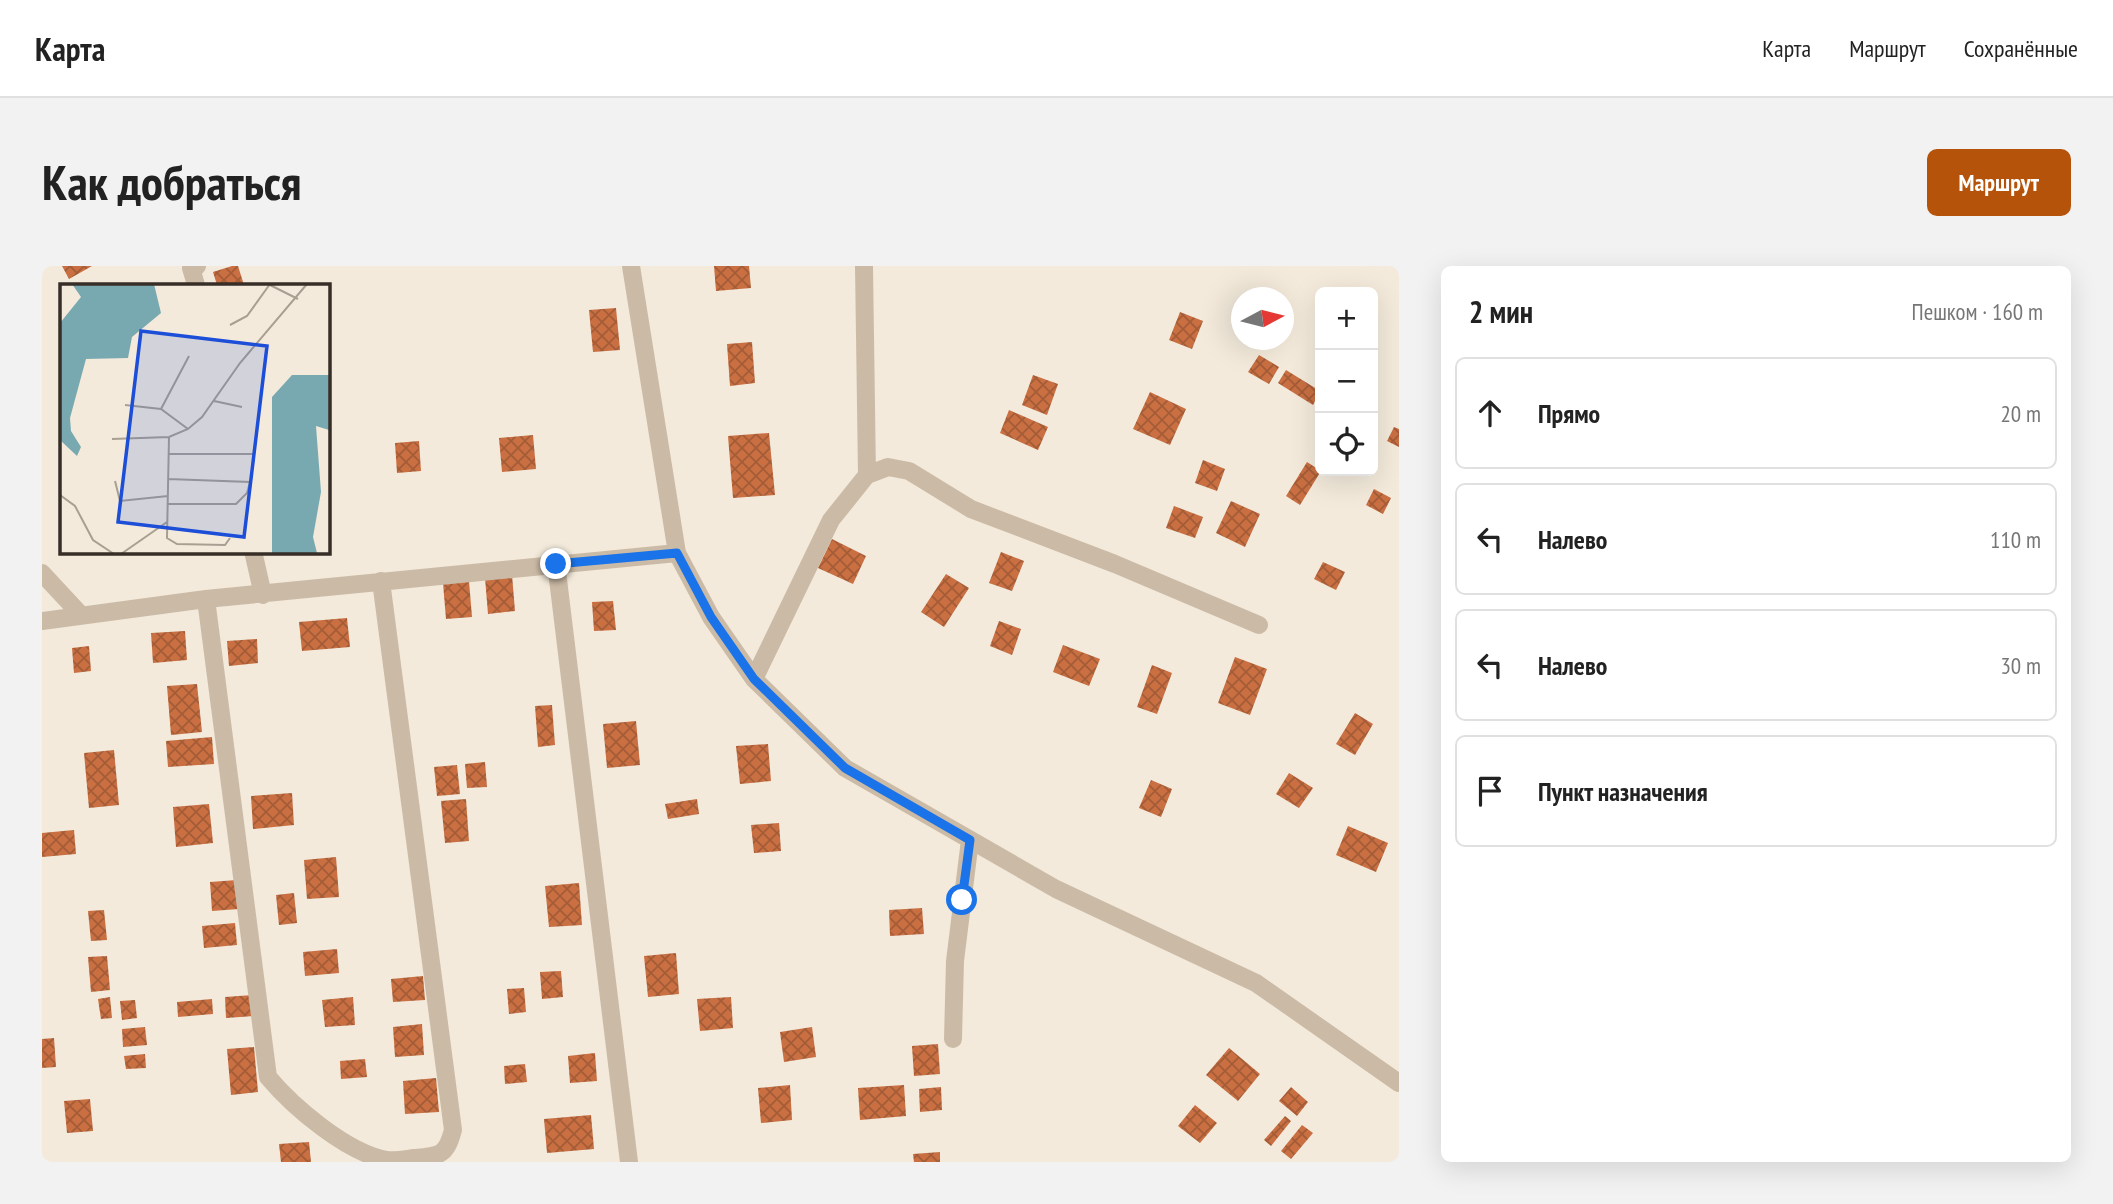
<!DOCTYPE html>
<html lang="ru">
<meta charset="utf-8">
<style>
body{margin:0;font-family:"PT Sans Narrow",sans-serif;background:#f2f2f2;color:#222}
.controls{position:absolute;right:21px;top:21px;display:grid;overflow:hidden;border-radius:10px;box-shadow:0 7px 28px #0002}
.controls button{width:63px;height:63px;display:grid;place-items:center;padding:0;border:0;border-bottom:2px solid #e0e0e0;background:#fff;color:#222;font:35px sans-serif}
.compass{position:absolute;left:1189px;top:21px;width:63px;height:63px;border-radius:50%;background:#fff;box-shadow:0 7px 28px #0002;rotate:83deg}
.stop{position:absolute;width:21px;height:21px;margin:-16px;border:5px solid #1a73e8;border-radius:50%;background:#fff}
.stop.end{background:#1a73e8;border-color:#fff;box-shadow:0 2px 7px #0008}
.list{margin:0;padding:0;list-style:none}
h2{display:flex;justify-content:space-between;align-items:center;height:91px;margin:0;padding:0 28px;font-size:30px}
h2 small{font-size:23px;font-weight:400;color:#767676}
.list li{display:grid;grid-template-columns:46px 1fr auto;gap:21px;align-items:center;box-sizing:border-box;height:112px;margin:0 14px 14px;padding:0 14px;border:2px solid #e0e0e0;border-radius:10px}
.list b{display:block;font-size:26px;white-space:nowrap}
.list em{font-size:23px;font-style:normal;color:#767676}
.icon{flex:none;width:38px;height:38px;fill:none;stroke:currentColor;stroke-width:2;stroke-linecap:round;stroke-linejoin:round}
.map{position:relative;flex:none;width:1357px;height:896px;overflow:hidden;border-radius:10px}
header{display:flex;align-items:center;gap:42px;box-sizing:border-box;height:98px;padding:0 35px;background:#fff;border-bottom:2px solid #e0e0e0}
header strong{font-size:33px}
nav{display:flex;gap:38px;margin-inline-start:auto;font-size:24px}
.intro{display:flex;align-items:center;justify-content:space-between;box-sizing:border-box;height:168px;padding:0 42px}
h1{margin:0;font-size:49px}
.button{padding:18px 32px;border-radius:10px;background:#b45309;color:#fff;font-size:24px;font-weight:700}
main{display:flex;gap:42px;padding:0 42px}
aside{flex:1;background:#fff;border-radius:10px;box-shadow:0 7px 28px #0002}
.map>svg:first-child{display:block}
.building{fill:url(#building-cross-hatch)}
.lines{fill:none;stroke-linecap:round;stroke-linejoin:round}
.minor{stroke:#cbbba6;stroke-width:18}
.route{stroke:#1a73e8;stroke-width:9}
.inset-road{fill:none;stroke:#a89f93;stroke-width:2}
.view{fill:#1d4ed8;fill-opacity:0.15;stroke:#1d4ed8;stroke-width:3.5}
.inset-edge{fill:none;stroke:#372e27;stroke-width:3.5}
</style>
<header>
<strong>Карта</strong>
<nav><a>Карта</a><a>Маршрут</a><a>Сохранённые</a></nav>
</header>
<div class="intro"><h1>Как добраться</h1><a class="button">Маршрут</a></div>
<main>
<div class="map">
<svg width="1357" height="896" viewBox="0 0 1357 896">
<defs>
<pattern id="building-cross-hatch" width="8" height="8" patternUnits="userSpaceOnUse" patternTransform="scale(1.75)"><rect width="8" height="8" fill="#c96f42"/><path d="M0 0l8 8M0 8l8-8" fill="none" stroke="#a45c37"/></pattern>
</defs>
<rect width="100%" height="100%" fill="#f3eadb"/>
<path class="building" d="M20,0H50L27,13Z
M190,0H196L202,19H175L171,6Z
M672,0H707L709,22L674,25Z
M574,42L578,84L551,86L547,44Z
M1138,46L1161,55L1150,83L1127,74Z
M710,76L713,117L688,120L685,78Z
M1217,89L1237,101L1227,118L1206,106Z
M1244,104L1278,125L1271,139L1236,117Z
M991,109L1016,118L1005,149L980,139Z
M1108,126L1144,143L1128,179L1091,163Z
M967,144L1006,161L996,184L958,167Z
M1352,161L1357,163V181L1345,175Z
M727,167L733,229L691,232L686,170Z
M491,169L494,203L460,206L457,172Z
M377,175L379,205L355,207L353,177Z
M1161,194L1183,203L1175,225L1153,217Z
M1265,196L1279,205L1258,239L1244,230Z
M1332,223L1349,232L1341,248L1324,239Z
M1189,235L1218,248L1203,281L1174,267Z
M1132,240L1161,251L1153,272L1124,262Z
M790,273L824,290L811,318L776,302Z
M959,286L982,295L970,325L947,317Z
M1281,296L1303,306L1294,324L1272,313Z
M904,308L927,322L902,361L879,346Z
M470,309L473,345L446,348L443,312Z
M427,315L430,351L404,353L401,317Z
M571,335L574,364L552,365L550,336Z
M305,352L308,381L260,385L257,356Z
M957,355L979,363L970,389L948,380Z
M143,365L145,394L111,397L109,367Z
M215,373L216,397L187,400L185,375Z
M1021,379L1058,393L1047,420L1011,406Z
M47,380L49,405L32,407L30,382Z
M1193,391L1225,403L1208,449L1176,437Z
M1110,399L1130,407L1115,448L1095,441Z
M155,418L160,466L129,469L125,420Z
M510,439L513,479L496,481L493,440Z
M1313,447L1331,458L1313,489L1294,478Z
M594,455L598,499L565,502L561,458Z
M170,471L172,498L126,501L124,475Z
M726,478L729,515L698,518L694,480Z
M72,484L77,539L47,542L42,487Z
M443,496L445,521L425,522L423,498Z
M415,499L418,528L395,530L392,501Z
M1247,507L1271,522L1257,542L1234,528Z
M1109,514L1130,523L1119,551L1097,542Z
M250,527L252,559L211,563L209,530Z
M424,533L427,575L403,577L399,535Z
M655,533L657,548L626,553L623,538Z
M167,538L171,577L134,581L131,541Z
M737,557L739,585L712,587L709,559Z
M1306,560L1346,577L1334,606L1294,589Z
M32,564L34,588L0,591V567Z
M294,591L297,631L265,633L262,594Z
M195,614L197,643L170,645L168,616Z
M537,617L540,659L507,661L503,620Z
M252,627L255,657L237,659L234,629Z
M880,642L882,668L848,670L847,644Z
M62,644L65,674L49,675L46,645Z
M193,657L195,679L162,682L160,660Z
M295,683L297,707L263,710L261,686Z
M634,687L637,728L606,731L602,690Z
M65,690L68,724L49,726L46,691Z
M519,705L521,731L500,733L498,706Z
M381,710L383,734L351,736L349,713Z
M482,722L484,746L467,748L465,723Z
M211,729L212,750L184,752L183,731Z
M68,731L70,752L59,753L56,733Z
M311,731L313,759L283,761L280,734Z
M689,731L691,762L658,765L655,733Z
M170,733L171,748L136,751L135,736Z
M93,734L95,752L80,754L78,735Z
M380,758L382,789L353,791L351,761Z
M103,761L105,779L81,781L80,763Z
M770,761L774,791L742,796L738,766Z
M12,772L14,801L0,802V773Z
M896,778L898,808L872,810L870,780Z
M212,781L216,826L189,829L185,783Z
M1187,782L1218,808L1196,835L1164,809Z
M553,787L555,815L528,817L526,790Z
M103,788L104,802L84,803L82,790Z
M323,793L325,811L299,813L298,795Z
M483,798L485,816L463,818L462,800Z
M394,812L397,846L363,848L361,815Z
M748,819L750,854L719,857L716,822Z
M862,819L864,850L818,854L816,822Z
M899,821L900,844L878,846L877,823Z
M1249,821L1266,836L1255,850L1237,835Z
M48,833L51,865L25,867L22,835Z
M1153,839L1175,857L1158,877L1136,860Z
M549,849L552,883L505,887L502,853Z
M1243,850L1249,855L1229,880L1222,874Z
M1260,859L1271,867L1249,893L1239,885Z
M267,876L269,896H239L237,878Z
M898,886V896H872L871,888Z"/>
<g class="lines">
<path class="minor" d="M589,0L635,287L669,351L712,413L803,502L1014,623L1214,717L1357,817
M154,19L149,2L155,0
M825,209L846,201L867,205L929,243L1073,298L1217,359
M211,285L221,329
M514,297L587,896
M0,307L39,349
M164,333L226,811C251,841 305,887 345,894C353,895 364,893 372,892C398,890 404,890 411,864L339,315
M0,355L164,333L635,287
M712,413L789,254L825,209L822,0
M911,773L913,695L928,574"/>
</g>
<g class="lines">
<path class="route" d="M514,298L635,287L669,351L712,413L803,502L928,574L920,634"/>
</g>
<g transform="translate(18 18)">
<rect width="270" height="270" fill="#f3eadb"/>
<path d="M12,0H94L101,29L72,53L68,74L26,75L10,134L11,147L21,163L17,172L0,156V39L21,13ZM232,91H269V146L256,142L261,208L253,253L257,269H212V113Z" fill="#79a9b0"/>
<path class="inset-road" d="M208,0L238,15M170,41L187,32L210,0M154,117L182,123M65,121L101,125L128,145M101,125L129,72M109,153L107,254L117,260L165,261L170,254M52,155L109,153L128,145L142,133L180,79L247,0M108,170H194M55,197L60,217L108,212M0,211L15,222L33,256L54,270M107,220H176L187,209L190,198L108,195M61,270L107,238"/>
<path class="view" d="M81,47L207,62L184,253L58,238Z"/>
<rect width="270" height="270" class="inset-edge"/>
</g>
</svg>
<div class="controls">
<button>+</button>
<button>−</button>
<button><svg class="icon" aria-label="locate" viewBox="0 0 24 24"><circle cx="12" cy="12" r="6"/><path d="M12 2v4M12 18v4M2 12h4M18 12h4"/></svg></button>
</div>
<svg class="compass" viewBox="-18 -18 36 36"><path d="M0-13l5 13h-10z" fill="#e53935"/><path d="M0 13l5-13h-10z" fill="#767676"/></svg>
<div class="stop" style="left:920px;top:634px"></div>
<div class="stop end" style="left:514px;top:298px"></div>
</div>
<aside>
<h2>2 мин<small>Пешком · 160 m</small></h2>
<ul class="list">
<li><svg class="icon" aria-label="ahead" viewBox="0 0 24 24"><path d="M12 20V5M6 11l6-6 6 6"/></svg><div><b>Прямо</b></div><em>20 m</em></li>
<li><svg class="icon" aria-label="left" viewBox="0 0 24 24"><path d="M17 20v-9H6M10 6l-5 5 5 5"/></svg><div><b>Налево</b></div><em>110 m</em></li>
<li><svg class="icon" aria-label="left" viewBox="0 0 24 24"><path d="M17 20v-9H6M10 6l-5 5 5 5"/></svg><div><b>Налево</b></div><em>30 m</em></li>
<li><svg class="icon" aria-label="arrive" viewBox="0 0 24 24"><path d="M6 21V4h12l-3 4 3 4H6"/></svg><div><b>Пункт назначения</b></div></li>
</ul>
</aside>
</main>
